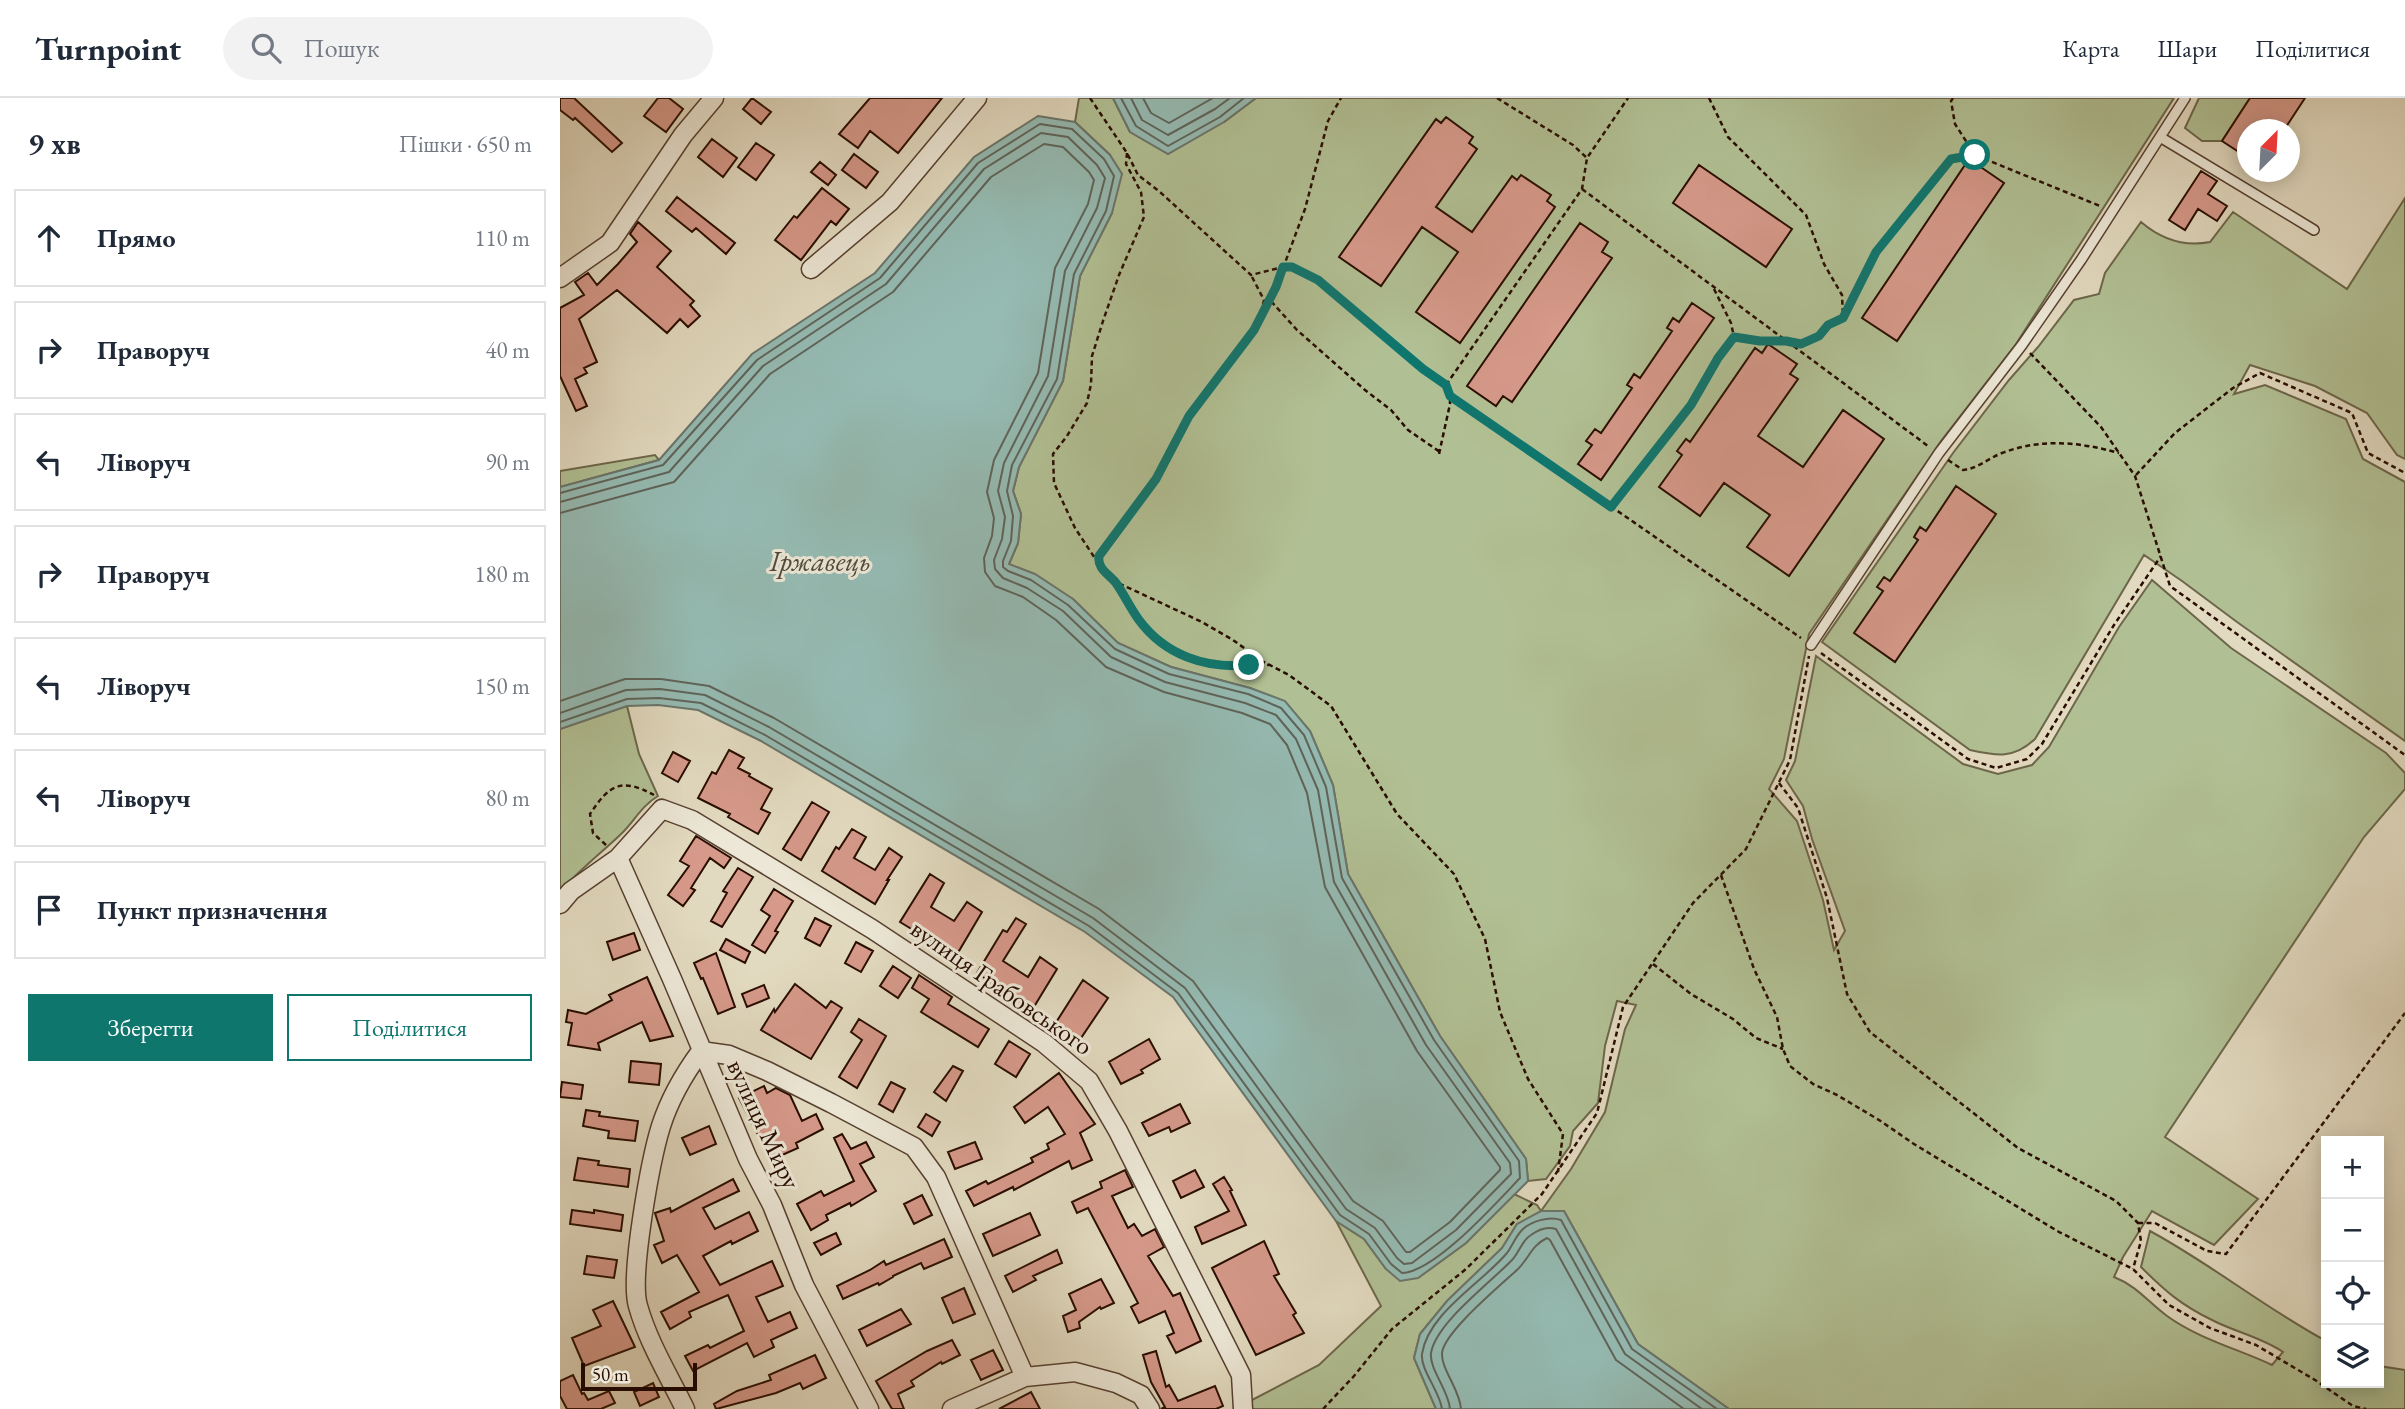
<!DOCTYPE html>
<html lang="uk">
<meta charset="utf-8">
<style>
body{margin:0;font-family:"EB Garamond",serif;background:#f2f2f3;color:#1f2937}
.controls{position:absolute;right:21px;bottom:21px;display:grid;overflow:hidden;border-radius:0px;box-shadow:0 4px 18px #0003}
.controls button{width:63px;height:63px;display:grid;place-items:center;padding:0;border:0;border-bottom:2px solid #e0e1e3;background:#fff;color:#1f2937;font:35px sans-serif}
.compass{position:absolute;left:1677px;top:21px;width:63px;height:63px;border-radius:50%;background:#fff;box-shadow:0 4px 18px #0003;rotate:24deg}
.scale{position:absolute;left:21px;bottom:18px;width:116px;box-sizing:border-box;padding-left:7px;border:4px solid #290d00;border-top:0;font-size:19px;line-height:24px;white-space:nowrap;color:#290d00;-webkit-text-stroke:5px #ece7d6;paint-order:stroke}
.stop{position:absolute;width:21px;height:21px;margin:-16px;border:5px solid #0f766e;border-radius:50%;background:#fff}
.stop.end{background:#0f766e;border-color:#fff;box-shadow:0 2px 7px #0008}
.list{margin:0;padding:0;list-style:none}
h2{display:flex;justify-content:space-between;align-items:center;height:91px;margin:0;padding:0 28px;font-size:30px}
h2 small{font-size:23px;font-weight:400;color:#747a83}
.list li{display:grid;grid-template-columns:46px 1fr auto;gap:21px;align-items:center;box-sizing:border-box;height:98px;margin:0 14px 14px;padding:0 14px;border:2px solid #e0e1e3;border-radius:0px}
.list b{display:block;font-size:26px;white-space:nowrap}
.list em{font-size:23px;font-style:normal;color:#747a83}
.actions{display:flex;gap:14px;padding:21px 28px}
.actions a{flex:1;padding:16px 0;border:2px solid #0f766e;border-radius:0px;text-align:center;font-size:24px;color:#0f766e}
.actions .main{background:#0f766e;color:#fff}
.icon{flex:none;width:38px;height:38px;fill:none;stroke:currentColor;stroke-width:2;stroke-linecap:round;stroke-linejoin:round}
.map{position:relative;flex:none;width:1845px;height:1311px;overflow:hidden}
header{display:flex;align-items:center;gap:42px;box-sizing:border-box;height:98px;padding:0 35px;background:#fff;border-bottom:2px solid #e0e1e3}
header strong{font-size:33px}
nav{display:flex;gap:38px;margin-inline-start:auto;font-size:24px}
.search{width:490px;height:63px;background:#f2f2f3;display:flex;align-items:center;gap:18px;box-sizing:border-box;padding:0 24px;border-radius:38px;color:#747a83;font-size:26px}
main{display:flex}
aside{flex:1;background:#fff}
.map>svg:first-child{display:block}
.green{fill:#b1c094;stroke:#6d664a;stroke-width:2}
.water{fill:#95bbb3;stroke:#6a756b;stroke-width:2}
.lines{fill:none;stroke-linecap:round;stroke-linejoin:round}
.shore{stroke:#5f645a;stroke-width:2}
.building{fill:#d6998a;stroke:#290d00;stroke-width:2}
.service-casing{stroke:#574030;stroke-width:12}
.minor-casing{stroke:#574030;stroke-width:21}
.path{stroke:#290d00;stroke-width:2.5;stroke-dasharray:5 3.5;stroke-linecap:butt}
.service{stroke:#ece7d6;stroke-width:9}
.minor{stroke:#ece7d6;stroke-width:18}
.route{stroke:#0f766e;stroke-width:9}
.labels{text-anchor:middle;stroke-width:6;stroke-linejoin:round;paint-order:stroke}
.street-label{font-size:26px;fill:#290d00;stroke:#ece7d6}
.water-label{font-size:28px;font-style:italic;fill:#4f4a3f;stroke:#ece7d6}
</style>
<header>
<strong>Turnpoint</strong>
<div class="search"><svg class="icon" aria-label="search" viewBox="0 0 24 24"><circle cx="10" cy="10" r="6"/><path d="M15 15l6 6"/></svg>Пошук</div>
<nav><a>Карта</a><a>Шари</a><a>Поділитися</a></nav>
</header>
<main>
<aside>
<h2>9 хв<small>Пішки · 650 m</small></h2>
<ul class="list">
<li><svg class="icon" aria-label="ahead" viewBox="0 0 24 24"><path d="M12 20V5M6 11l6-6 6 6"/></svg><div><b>Прямо</b></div><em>110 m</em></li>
<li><svg class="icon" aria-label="right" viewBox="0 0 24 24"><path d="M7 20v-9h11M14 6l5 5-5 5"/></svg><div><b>Праворуч</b></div><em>40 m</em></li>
<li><svg class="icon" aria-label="left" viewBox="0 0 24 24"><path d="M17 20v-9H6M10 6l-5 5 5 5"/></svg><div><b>Ліворуч</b></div><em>90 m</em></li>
<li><svg class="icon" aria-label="right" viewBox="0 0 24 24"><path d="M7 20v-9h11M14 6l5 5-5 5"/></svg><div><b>Праворуч</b></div><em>180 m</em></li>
<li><svg class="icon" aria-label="left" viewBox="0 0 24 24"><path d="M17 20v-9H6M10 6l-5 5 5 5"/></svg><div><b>Ліворуч</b></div><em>150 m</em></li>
<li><svg class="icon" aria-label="left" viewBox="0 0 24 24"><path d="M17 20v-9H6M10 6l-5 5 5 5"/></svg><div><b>Ліворуч</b></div><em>80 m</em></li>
<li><svg class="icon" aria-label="arrive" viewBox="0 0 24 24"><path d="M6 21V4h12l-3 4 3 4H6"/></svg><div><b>Пункт призначення</b></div></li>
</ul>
<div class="actions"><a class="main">Зберегти</a><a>Поділитися</a></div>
</aside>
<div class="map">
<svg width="1845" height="1311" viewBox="0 0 1845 1311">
<rect width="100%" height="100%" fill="#e2dac0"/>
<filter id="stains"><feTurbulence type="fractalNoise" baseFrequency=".00286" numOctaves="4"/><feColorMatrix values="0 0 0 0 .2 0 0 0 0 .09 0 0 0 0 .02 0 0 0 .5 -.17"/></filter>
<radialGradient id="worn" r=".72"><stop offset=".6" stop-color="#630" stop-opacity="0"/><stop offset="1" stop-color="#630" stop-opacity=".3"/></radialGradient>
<path class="green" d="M519,0H553L570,34L664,24L696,0H1614L1456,246L1381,343L1249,536L1224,661L1209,691L1237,723L1263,802L1274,852L1285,833L1252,741L1243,708L1226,682L1235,663L1256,558L1403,666L1438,676L1472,667L1489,649L1559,529L1592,482L1671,550L1826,655L1845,675V691L1804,739L1605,1039L1698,1101L1654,1147L1592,1113L1563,1159L1554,1179C1577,1188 1588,1204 1607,1218C1639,1241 1678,1251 1712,1267L1723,1254C1701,1239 1675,1234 1652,1222C1621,1207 1605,1193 1581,1169L1590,1133C1651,1166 1705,1210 1766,1243V1285H1819V1268L1845,1272V1311H1169L1078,1246L1004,1113L957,1126L942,1150L887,1203L860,1236L854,1260L876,1311H690L692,1302L759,1267L821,1208L776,1123L804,1141L826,1171L858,1180L906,1145L954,1096L977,1107L981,1113L1011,1071L1045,1014L1065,931L1076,907L1057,903L1045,948L1038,1005L1013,1033L1010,1048L986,1081L968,1083L966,1061L880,938L788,776L773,687L750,633L725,604L690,590L611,569L558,545L513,501L449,466L458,445L461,416L453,393L459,369L503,283L520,178L552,115L550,57L515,24Z
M1639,0H1690L1662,43H1642L1625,30Z
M1845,100V361L1837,357L1807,315L1755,288L1690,267L1674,296L1705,287L1786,321L1803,361L1845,384V643L1677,524L1622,483L1584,457L1475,641C1454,661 1437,658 1410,652L1262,544L1393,355L1449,282L1478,249L1514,202L1539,196L1545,175L1581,124C1602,142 1624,149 1650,144L1673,114L1787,191Z
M95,357L99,362L0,389V373Z
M67,608L79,656L98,698C81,708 74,724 60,737C39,757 20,771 0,794V631Z"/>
<path class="water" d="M553,0H696L664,24L608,56L570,34Z
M478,18L515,24L550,57L562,76L552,115L520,178L503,283L459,369L453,393L461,416L458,445L449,466L475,476L513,501L558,545L611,569L690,590L725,603L750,633L773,687L788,776L880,938L966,1061L968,1083L906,1145L858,1180L840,1183L826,1171L804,1141L776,1123L613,899L525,834L201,643L138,612L98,607L67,608L0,631V389L99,362L192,256L315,175L414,59Z
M981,1113H1004L1078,1246L1169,1311H876L854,1260L860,1236L887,1203L942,1150L957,1126Z"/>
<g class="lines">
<path class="shore" d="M561,0L576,28L608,48L660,19L684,0
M571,0L582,22L608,37L655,11L670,0
M583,0L591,15L609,25L653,0
M0,395L103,367L197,262L320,180L418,65L480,26L512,31L544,61L554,78L546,113L514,176L497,281L452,367L447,393L453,418L451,443L443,463V469L448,473L471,482L508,507L555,551L609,576L688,596L721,610L744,637L766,689L782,780L874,942L959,1063L960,1080C936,1105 875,1174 842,1175L831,1166L809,1136L780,1117L618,895L529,828L205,637L141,605L99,600L67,601L0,624
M0,404L109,374L203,268L326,186L424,71L481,35L508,39L537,67L545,80L537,110L505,173L488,278L444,365L438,393L445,419L442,441L434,462L435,471L443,480L467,490L503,513L551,559L605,584L685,605L716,617L736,641L758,692L774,784L866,947L950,1065L951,1076L896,1132L852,1165L844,1166L837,1160L815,1130L786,1111L625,890L533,820L209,629L145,597L100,591L66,592L0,615
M0,415L114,384L210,276L333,194L431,79L484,46L503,49L529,74L534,82L528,106L495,170L478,275L434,362L427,394L434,420L432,438L424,460L425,474L435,488L463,499L496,522L546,569L604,594L682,615L710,626L727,647L747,695L765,789L857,953L940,1069V1072L890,1124L850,1154H846L823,1123L793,1103L633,883L539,811L214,620L149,588L101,581H65L0,603
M882,1311C880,1294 860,1271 862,1256C868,1215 922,1185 947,1155C952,1148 956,1138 962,1132C971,1123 989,1118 1001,1122L1072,1251L1157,1311
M890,1311C889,1293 869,1271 871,1255C876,1225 930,1185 952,1162C959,1155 962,1142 971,1137C979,1131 987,1128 996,1131L1065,1256L1142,1311
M901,1311C900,1292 881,1271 882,1255C884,1234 941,1187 958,1171C969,1160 972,1147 987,1140L990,1142L1056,1262L1124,1311"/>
</g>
<path class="building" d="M0,0H14L62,45L52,54L15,20L13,22L0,12Z
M98,0H109L123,11L106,34L84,18Z
M192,0L211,14L201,26L183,11Z
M310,0H382L338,55L310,33L298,50L279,36Z
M1690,0H1745L1724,32H1688V60L1662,43Z
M886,19L913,39L909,45L917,51L876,109L912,134L952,78L957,82L961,77L991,97L987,103L995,109L900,245L856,214L898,154L862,129L821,188L779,159L876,21L881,25Z
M152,41L177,60L163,79L138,59Z
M196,45L214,57L196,82L178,69Z
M294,56L318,74L306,90L282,72Z
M1409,61L1444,85L1337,243L1302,220Z
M260,64L276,77L268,87L251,74Z
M1139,67L1232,131L1206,169L1113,105Z
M1641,73L1657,83L1648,96L1667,108L1657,123L1638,111L1625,132L1609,122Z
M262,90L289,111L276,127L271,123L241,162L215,142L234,118L237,120Z
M117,99L175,145L166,156L136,130L132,134L106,113Z
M78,124L111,153L97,169L134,203L130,207L140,218L128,229L120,221L107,235L57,192L19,221L37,264L24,270L27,275L15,281L27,308L16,313L0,278V210L24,197L15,184L28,175L37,187L58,166L77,144L70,136Z
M1020,125L1048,144L1042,154L1052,160L952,304L943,298L936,308L907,288Z
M1132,205L1154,220L1041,382L1018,366L1032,347L1026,343L1035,331L1041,335L1072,290L1067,287L1074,276L1080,280L1112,233L1107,230L1113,220L1119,224Z
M1208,246L1237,266L1230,276L1238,281L1198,338L1243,369L1283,312L1324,341L1229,478L1187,449L1210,417L1164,385L1140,418L1099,389L1122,357L1117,353L1126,341L1130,344L1195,250L1202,255Z
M1396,388L1436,416L1335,564L1294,535L1323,493L1317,489L1324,479L1330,483L1358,442L1354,439L1360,429L1366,433Z
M169,652L184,660L178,670L190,676L189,678L212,691L201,711L210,715L198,736L168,719L170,716L138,700L152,674L156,676Z
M113,654L130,663L118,684L102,675Z
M252,704L269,714L241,762L223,751Z
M292,731L306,739L294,760L315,772L329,750L342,759L327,782H329L315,806L262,773L276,749L279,751Z
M136,738L171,760L164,770L150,760L131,790L135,792L123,808L108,797L129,768L120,763Z
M178,770L193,779L162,829L151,823L167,795L163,793Z
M370,776L384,785L371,809L394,823L407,804L422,814L396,858L340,824Z
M214,791L233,803L215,833L218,834L205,855L192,847L210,818L201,812Z
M255,820L271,828L260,848L245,840Z
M456,820L466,826L443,863L468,879L480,859L497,871L472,912L417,875L443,832L447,834Z
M74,835L80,852L53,862L47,844Z
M166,841L190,854L185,865L160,852Z
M296,844L313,853L301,874L285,865Z
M156,855L175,909L158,916L143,880L141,881L134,865Z
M333,868L351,880L338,900L320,888Z
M359,877L392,899L388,906L429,931L418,949L361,914L369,901L352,890Z
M87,879L113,938L90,943L82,924L38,945L40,952L8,947L12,925L6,924L8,912L26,916L52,902L49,897Z
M523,882L548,900L519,943L495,926Z
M235,886L266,910L271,903L282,910L251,961L201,932L214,911L215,914Z
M204,887L209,900L187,909L182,896Z
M299,921L326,938L297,990L279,979L302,942L291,934Z
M589,941L600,961L581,972L583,975L561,986L549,964Z
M449,943L470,956L456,979L435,966Z
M71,963L101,966L99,987L69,984Z
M393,968L403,973L386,1003L374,994Z
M499,975L535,1026L520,1035L532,1062L512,1071L509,1063L454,1092L453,1089L414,1108L406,1093L426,1083L428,1086L473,1064L471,1060L489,1051L487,1046L505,1036L488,1009L465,1025L454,1009Z
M2,984L23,987L21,1001L0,999Z
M331,984L345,991L333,1014L319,1006Z
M204,988L207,995L216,990L230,997L242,1023L256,1016L263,1031L236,1045L238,1050L211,1062L179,1000Z
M620,1006L630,1025L611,1034L609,1029L589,1038L582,1025Z
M26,1012L40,1014L39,1018L78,1023L75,1043L48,1040L49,1033L23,1028Z
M366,1016L380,1024L372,1038L358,1029Z
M149,1028L156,1046L130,1057L122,1040Z
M282,1036L291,1051L306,1044L314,1059L300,1066L316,1093L291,1108L290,1105L266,1117L268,1122L251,1132L237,1106L261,1093L264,1098L294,1083L274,1040Z
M415,1044L422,1061L395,1071L388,1054Z
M18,1060L39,1063L38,1067L70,1071L68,1089L14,1082Z
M565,1072L573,1089L552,1098L568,1130L574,1126L582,1138L595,1131L604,1149L588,1158L613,1198L620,1195L641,1243L616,1255L607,1238L614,1235L605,1213L579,1225L571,1209L578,1205L528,1110L517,1115L512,1104L542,1090L540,1084Z
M635,1072L644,1089L621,1100L613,1083Z
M664,1079L672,1092L670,1093L686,1127L642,1146L635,1129L669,1113L653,1086Z
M173,1081L179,1093L143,1110L155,1131L189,1114L198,1133L172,1146L171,1143L143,1158L160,1187L212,1163L223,1188L196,1199L208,1224L230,1214L237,1230L211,1242L214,1249L194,1259L187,1245L133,1273L125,1258L148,1247L150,1250L184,1233L168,1197L129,1214L131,1219L110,1231L101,1214L139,1194L117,1157L102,1165L94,1147L104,1143L95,1115L110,1110L111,1114Z
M362,1097L372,1117L354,1126L344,1106Z
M12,1112L34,1115V1112L63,1117L61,1133L10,1126Z
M470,1115L480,1137L433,1158L423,1136Z
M276,1135L281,1146L261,1157L254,1145Z
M384,1141L392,1159L364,1171L361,1165L333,1178V1179L319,1187L318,1185L283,1201L277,1188L310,1172L324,1163L326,1167Z
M704,1143L719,1176L714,1178L736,1215L733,1217L744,1235L696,1257L652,1170Z
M497,1152L502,1165L473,1178L476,1182L453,1194L445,1178Z
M27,1158L57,1162L54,1180L24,1176Z
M541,1181L554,1205L541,1211L540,1209L519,1224L520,1230L508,1234L503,1218L516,1212L509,1196Z
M404,1190L415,1216L393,1225L382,1200Z
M53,1203L75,1249L24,1268L12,1240L41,1228L33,1212Z
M341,1211L351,1226L307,1248L299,1232Z
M392,1242L400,1257L382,1266L381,1264L351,1283L354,1288L338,1296L344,1311H332L316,1283L367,1253Z
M433,1252L443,1272L421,1282L411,1262Z
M596,1253L606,1289L609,1287L618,1303L655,1288L663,1308L656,1311H601L605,1309L591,1284L583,1257Z
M255,1257L266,1280L243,1291L240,1285L216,1295L156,1311L154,1306L177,1293L211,1282L209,1277Z
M13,1277L22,1296L24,1295L28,1302L49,1293L55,1305L41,1311H7L0,1298V1283Z
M93,1285L99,1299L80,1308L74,1294Z
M471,1294L480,1311H439Z"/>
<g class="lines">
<defs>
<path id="service" d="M1600,39L1754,132
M1251,547L1379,355L1462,247L1521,162L1625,0"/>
<path id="minor" d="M251,171L330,104L417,0
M0,180L50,145L123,37L154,0
M58,760L112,881L188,1061L212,1107L244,1187L309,1311
M0,806L11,793L58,760L102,711L132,722L312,831L484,945L529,983L558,1033L681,1277L683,1311
M125,1311C109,1278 88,1244 78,1208C69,1178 91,1060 101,1028C110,1000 124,976 141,953L169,957L207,973L271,1005L354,1049L376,1079L465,1279L515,1274L556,1285L581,1297L590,1311
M392,1311L465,1279"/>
</defs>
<use href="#service" class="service-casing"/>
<use href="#minor" class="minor-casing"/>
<path class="path" d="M530,0L567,55L578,77L600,94L691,177L723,169H732L758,182L863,271L885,287L890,297V306L879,356L880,354L848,332L831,312L805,292L737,232L710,202
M937,0L1013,47L1027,60
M1149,0L1168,39L1246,117L1264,166L1282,197L1283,218
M1393,0L1391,3L1395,26L1415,57
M567,55L566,66L581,94L584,119L559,177L543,223L532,258L531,286L527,305L507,338L493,356L494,385L515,430L546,477L556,484L642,524L673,542L702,563L729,577L771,608L837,716L894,776L925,841L940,914L968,981L1003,1036L998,1074
M1022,91L1368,348
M1154,191L1171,225L1174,239
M702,217L716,189L745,111L768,23L781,0
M1230,245L1241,246L1259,238L1268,227L1283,220L1316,154L1391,61L1415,57L1540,108
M1470,255L1541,329L1575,378L1610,488L1845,657
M886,287L1022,91L1027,60L1068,0
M890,297L1241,540
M1388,362L1403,372C1419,370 1427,361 1442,355C1482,340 1519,344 1559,355
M1576,377L1615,335L1673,290L1700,275L1792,315L1808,355L1845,375
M1051,409L1131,307L1158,260L1174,239L1200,243H1226
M538,462L539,459L596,381L629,318L694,232L700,220L704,202L691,177
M556,484C584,535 609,565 671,568C683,569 696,567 709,567
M1261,555L1408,661L1436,670L1467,661L1482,646L1554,527L1601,458
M1219,685L1238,710L1267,800L1287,896L1310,934L1458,1050L1556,1103L1578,1125L1581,1143L1573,1171
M46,747L33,735L30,716C49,687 61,679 94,697
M1161,777L1194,871L1217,919L1223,951L1230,968L1253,986L1277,997L1319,1022L1354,1046L1499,1134L1573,1171L1609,1207L1650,1230L1696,1247L1755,1282L1793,1308L1806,1311
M1093,866L1131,896L1173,921L1196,940L1223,951
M1578,1125H1595L1647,1153L1666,1156L1845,915
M763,1311L794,1278L832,1231L906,1171L982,1096L1037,1015L1063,909L1133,805L1186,751L1230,662L1249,558"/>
<use href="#service" class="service"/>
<use href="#minor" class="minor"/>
</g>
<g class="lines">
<path class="route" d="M689,567C645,571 605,557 579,522C570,510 564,496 556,485C549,476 537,471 539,458L596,381L629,318L694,232L716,189L723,169H732L758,182L863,271L886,287L890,298L1051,409L1131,307L1158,260L1174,239L1200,243H1226L1241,246L1259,238L1268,227L1283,220L1316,154L1391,61L1415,57"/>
</g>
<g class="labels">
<g class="street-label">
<text transform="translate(442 889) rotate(35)" y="9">вулиця Грабовського</text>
<text transform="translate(204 1026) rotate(65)" y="9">вулиця Миру</text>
</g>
<g class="water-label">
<text x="260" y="473">Іржавець</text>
</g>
</g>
<rect width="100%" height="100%" filter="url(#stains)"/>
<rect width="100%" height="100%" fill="url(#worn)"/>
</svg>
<div class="controls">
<button>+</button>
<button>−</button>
<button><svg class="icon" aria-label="locate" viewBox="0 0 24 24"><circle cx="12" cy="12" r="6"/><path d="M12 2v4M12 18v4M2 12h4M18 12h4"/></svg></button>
<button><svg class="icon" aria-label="layers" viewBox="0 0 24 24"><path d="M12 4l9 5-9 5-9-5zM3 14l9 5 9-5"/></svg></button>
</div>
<svg class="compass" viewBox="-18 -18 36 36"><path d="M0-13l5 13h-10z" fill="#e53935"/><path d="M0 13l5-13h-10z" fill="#747a83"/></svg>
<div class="scale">50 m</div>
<div class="stop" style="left:1415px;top:57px"></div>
<div class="stop end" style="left:689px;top:567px"></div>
</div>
</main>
